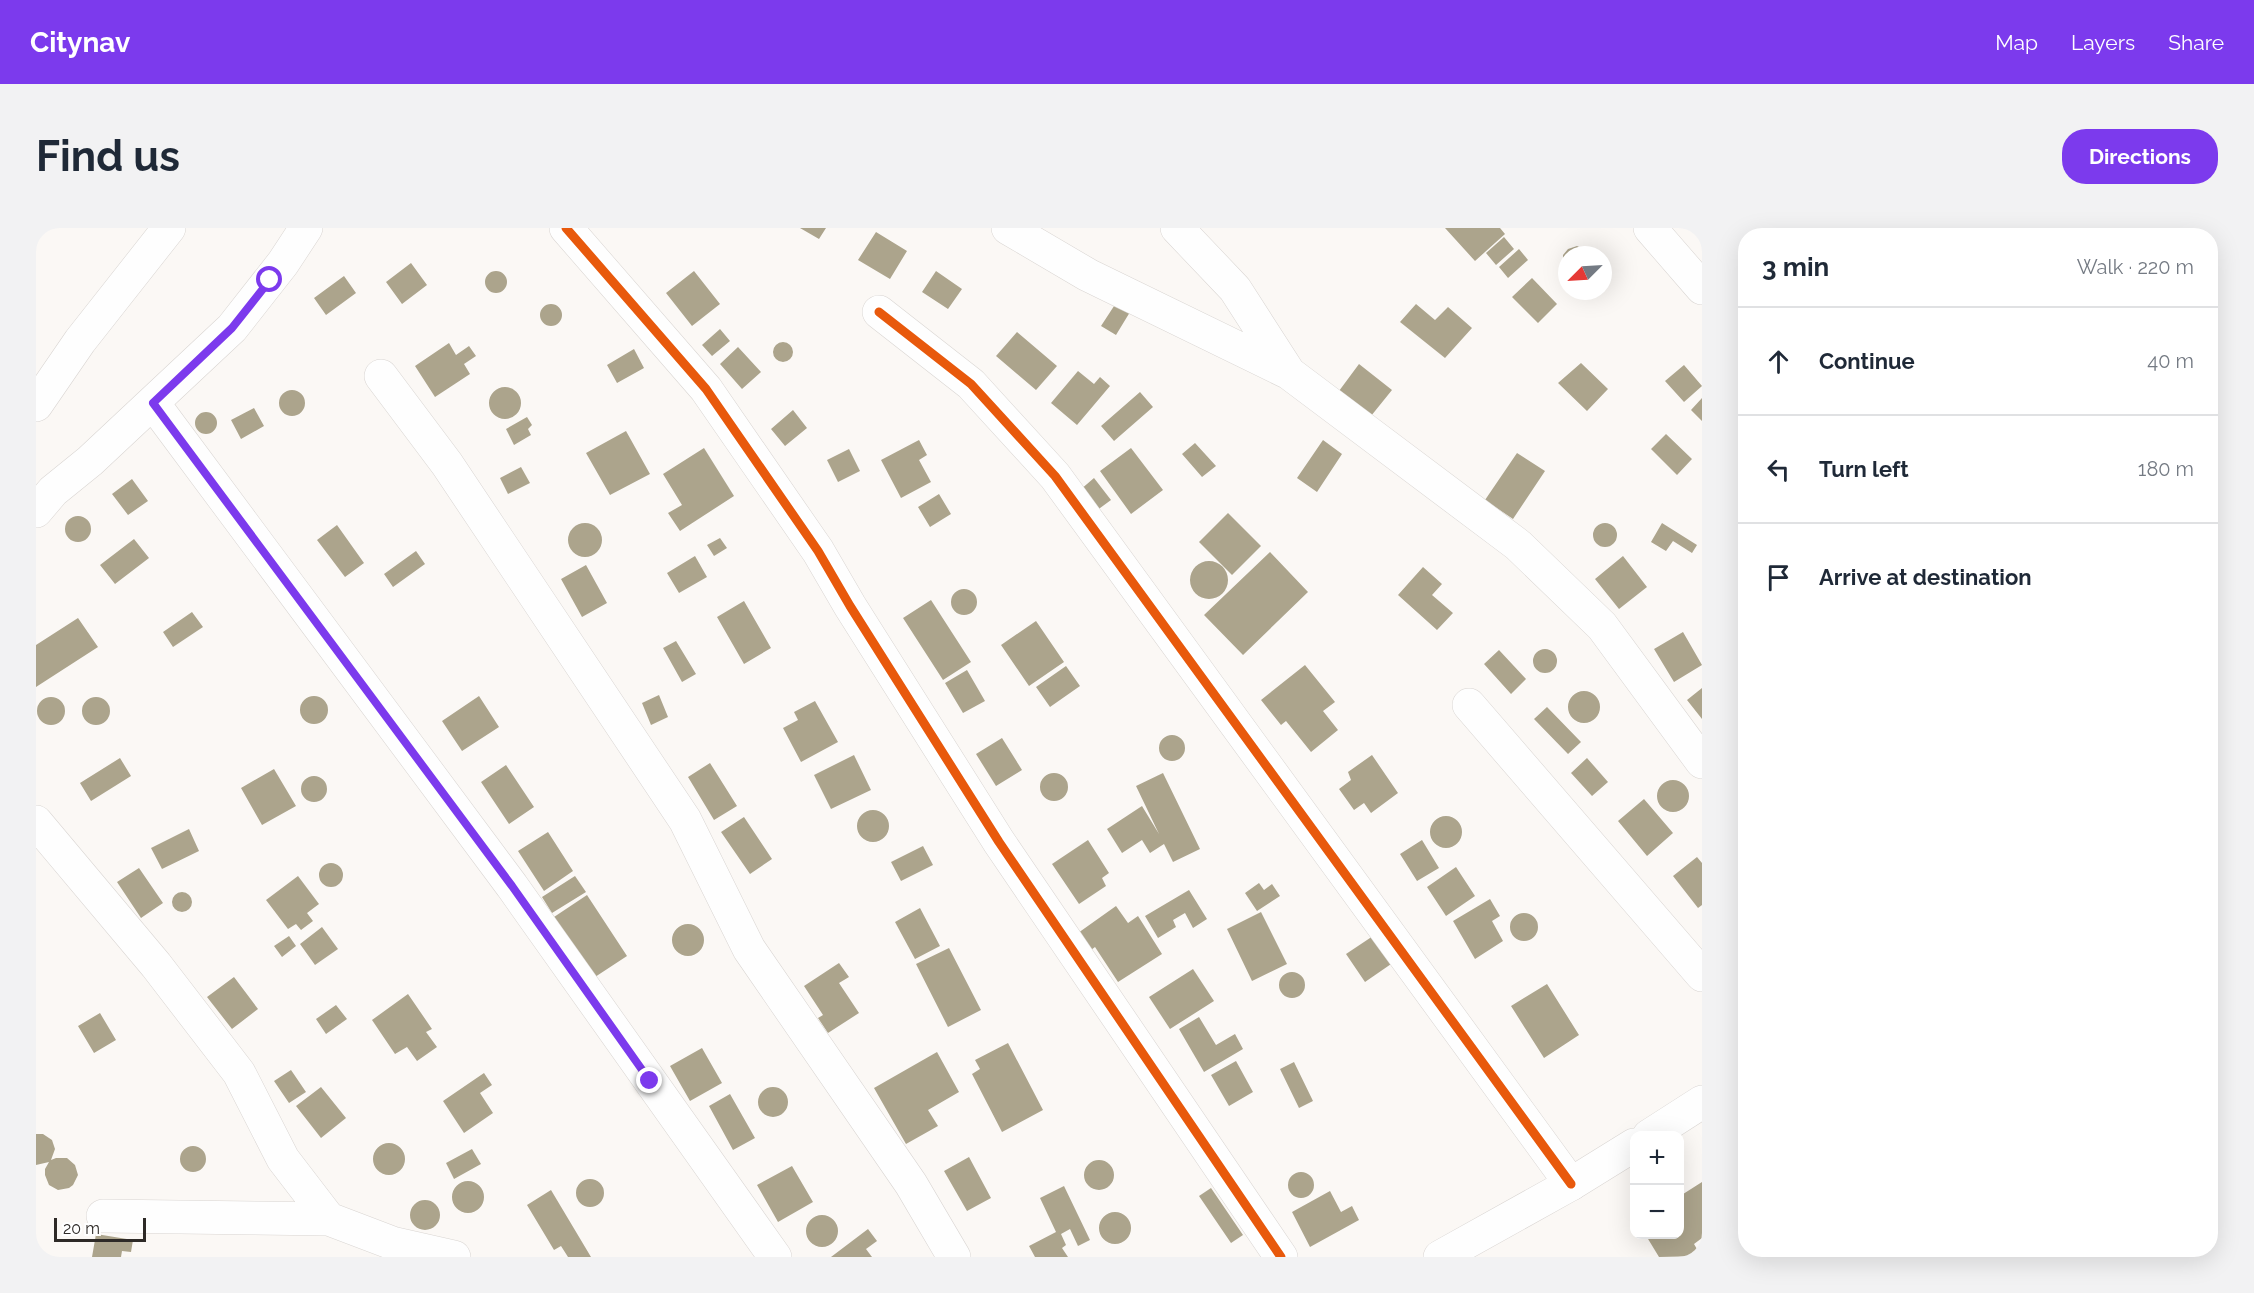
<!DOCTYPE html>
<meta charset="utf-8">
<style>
body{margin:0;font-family:Raleway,sans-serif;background:#f2f2f3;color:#1f2937}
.controls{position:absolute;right:18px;bottom:18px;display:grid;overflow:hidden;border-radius:12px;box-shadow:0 6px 24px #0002}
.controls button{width:54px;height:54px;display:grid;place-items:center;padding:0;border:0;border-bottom:2px solid #e0e1e3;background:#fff;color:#1f2937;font:30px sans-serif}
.compass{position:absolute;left:1522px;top:18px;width:54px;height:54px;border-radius:50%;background:#fff;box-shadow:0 6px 24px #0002;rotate:246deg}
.scale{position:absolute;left:18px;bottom:15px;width:92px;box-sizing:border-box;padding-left:6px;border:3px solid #2e2a27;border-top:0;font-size:16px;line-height:21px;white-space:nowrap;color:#2e2a27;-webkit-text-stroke:4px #fff;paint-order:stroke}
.stop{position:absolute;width:18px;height:18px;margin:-14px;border:4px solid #7c3aed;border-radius:50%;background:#fff}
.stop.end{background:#7c3aed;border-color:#fff;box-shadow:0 2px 6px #0008}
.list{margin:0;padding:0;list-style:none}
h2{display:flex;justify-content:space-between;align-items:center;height:78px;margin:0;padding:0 24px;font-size:26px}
h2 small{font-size:20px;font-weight:400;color:#747a83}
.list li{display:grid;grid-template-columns:39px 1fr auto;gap:18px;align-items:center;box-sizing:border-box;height:108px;padding:0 24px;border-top:2px solid #e0e1e3}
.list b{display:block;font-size:22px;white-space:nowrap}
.list em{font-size:20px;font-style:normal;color:#747a83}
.icon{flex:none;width:33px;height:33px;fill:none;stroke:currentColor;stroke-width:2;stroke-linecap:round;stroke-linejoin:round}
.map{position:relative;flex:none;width:1666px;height:1029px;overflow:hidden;border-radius:24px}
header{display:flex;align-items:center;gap:36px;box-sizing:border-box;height:84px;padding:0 30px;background:#7c3aed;color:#fff}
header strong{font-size:28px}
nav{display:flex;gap:33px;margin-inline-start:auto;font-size:21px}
.intro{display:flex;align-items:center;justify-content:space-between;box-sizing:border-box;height:144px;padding:0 36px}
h1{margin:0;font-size:42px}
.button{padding:15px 27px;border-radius:24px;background:#7c3aed;color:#fff;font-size:21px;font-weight:700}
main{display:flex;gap:36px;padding:0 36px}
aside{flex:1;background:#fff;border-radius:24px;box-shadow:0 6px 24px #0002}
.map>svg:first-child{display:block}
.building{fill:#aca48c}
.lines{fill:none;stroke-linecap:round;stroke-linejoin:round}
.minor-casing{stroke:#d9d5d2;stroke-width:34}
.tertiary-casing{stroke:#d9d5d2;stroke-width:34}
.secondary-casing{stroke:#d9d5d2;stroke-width:34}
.minor{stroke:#fefefe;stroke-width:33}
.tertiary{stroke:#fefefe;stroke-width:33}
.secondary{stroke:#fefefe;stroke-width:33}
.cycleway-casing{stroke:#fff;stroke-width:13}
.cycleway{stroke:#e8590c;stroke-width:9}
.route{stroke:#7c3aed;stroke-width:8}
</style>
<header>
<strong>Citynav</strong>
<nav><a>Map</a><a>Layers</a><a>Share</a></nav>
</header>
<div class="intro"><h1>Find us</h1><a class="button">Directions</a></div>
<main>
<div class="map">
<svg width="1666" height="1029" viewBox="0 0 1666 1029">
<rect width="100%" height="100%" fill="#fbf8f5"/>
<path class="building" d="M764,0H790L783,11Z
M1409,0H1464L1469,6L1439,33Z
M840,4L871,23L854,51L822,32Z
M1468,9L1478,21L1460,37L1450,25Z
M1541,18L1549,22L1552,27H1531V42L1527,36V27L1532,21Z
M1483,21L1492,32L1472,50L1463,39Z
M375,35L391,57L366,76L350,54Z
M658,43L684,76L656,98L630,65Z
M900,43L926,61L912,81L886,64Z
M449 54a11 11 0 1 1 22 0a11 11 0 1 1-22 0Z
M308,48L320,65L290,87L278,70Z
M1496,50L1521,76L1502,95L1476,69Z
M1080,75L1094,84L1080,107L1065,98Z
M504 87a11 11 0 1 1 22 0a11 11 0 1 1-22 0Z
M1380,76L1399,92L1412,79L1436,100L1409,130L1364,94Z
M684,101L694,113L676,128L666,117Z
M981,104L1021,138L1000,162L960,128Z
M737 124a10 10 0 1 1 20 0a10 10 0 1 1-20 0Z
M413,115L420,127L433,118L440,128L428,136L434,146L399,169L379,138Z
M702,119L725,144L706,161L684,136Z
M598,121L608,140L581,155L571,137Z
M1545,135L1572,161L1551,183L1522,155Z
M1323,136L1356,162L1335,188L1303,163Z
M1648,137L1666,158L1648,174L1629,153Z
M1042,143L1058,156L1064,149L1074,158L1041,197L1015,175Z
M453 175a16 16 0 1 1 32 0a16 16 0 1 1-32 0Z
M243 175a13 13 0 1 1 26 0a13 13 0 1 1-26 0Z
M1104,164L1117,179L1078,213L1065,198Z
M1666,170V193L1655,182Z
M218,180L228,198L205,211L195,192Z
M757,182L771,200L749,218L735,201Z
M159 195a11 11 0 1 1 22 0a11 11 0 1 1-22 0Z
M491,189L496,197L492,201L495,207L478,217L470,201Z
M590,203L614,246L574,267L550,225Z
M1630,206L1656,231L1641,247L1615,221Z
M883,212L891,227L883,232L895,254L865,270L845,232Z
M1287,212L1306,226L1281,264L1261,250Z
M1159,215L1180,238L1166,249L1146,226Z
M668,220L698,268L644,303L632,285L646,277L627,246Z
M1095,220L1127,262L1095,286L1064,243Z
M813,221L824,243L802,254L791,232Z
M1481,225L1509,243L1477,291L1449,272Z
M485,239L494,255L472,266L464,250Z
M1058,250L1075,272L1060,283L1044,262Z
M96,251L112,273L92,287L76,266Z
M903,266L915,286L894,299L882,279Z
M1192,285L1225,318L1196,347L1163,314Z
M29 301a13 13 0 1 1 26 0a13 13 0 1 1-26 0Z
M1557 307a12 12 0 1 1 24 0a12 12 0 1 1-24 0Z
M1626,295L1661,317L1656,325L1637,313L1630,323L1615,314Z
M532 312a17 17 0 1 1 34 0a17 17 0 1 1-34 0Z
M301,297L328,335L309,349L281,312Z
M684,310L691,320L678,328L671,317Z
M98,311L113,330L79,356L64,337Z
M380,323L389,336L357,359L348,346Z
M1234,324L1272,364L1207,427L1168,387Z
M659,328L671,349L643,365L631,345Z
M1587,328L1611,359L1583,381L1559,351Z
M1154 352a19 19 0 1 1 38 0a19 19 0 1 1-38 0Z
M550,337L571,375L546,389L525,351Z
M1387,339L1406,356L1396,367L1417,385L1401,402L1362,367Z
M915 374a13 13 0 1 1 26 0a13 13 0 1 1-26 0Z
M895,372L935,434L907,452L867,390Z
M708,373L735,420L708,436L681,389Z
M156,384L167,399L137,419L127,404Z
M42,390L62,419L0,459V417Z
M1000,393L1028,434L993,458L965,417Z
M1647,404L1666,437L1638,454L1618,421Z
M640,413L660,446L646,454L627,420Z
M1497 433a12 12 0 1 1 24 0a12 12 0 1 1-24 0Z
M1463,422L1490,451L1475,466L1448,436Z
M1269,437L1299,474L1287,483L1302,502L1275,524L1250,493L1245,497L1225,472Z
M1030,438L1044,458L1014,479L1000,459Z
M931,442L949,473L927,485L909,455Z
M1666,460V491L1651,472Z
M1532 479a16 16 0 1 1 32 0a16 16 0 1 1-32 0Z
M623,467L632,489L615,497L606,475Z
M264 482a14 14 0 1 1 28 0a14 14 0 1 1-28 0Z
M443,468L463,499L426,523L406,493Z
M46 483a14 14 0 1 1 28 0a14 14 0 1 1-28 0Z
M1 483a14 14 0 1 1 28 0a14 14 0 1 1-28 0Z
M779,473L802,514L765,534L747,500L762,492L758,484Z
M1511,479L1545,514L1532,526L1498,491Z
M1123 520a13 13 0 1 1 26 0a13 13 0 1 1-26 0Z
M966,510L986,542L960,558L940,526Z
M818,527L835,562L795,581L778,547Z
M1336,527L1362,565L1335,585L1328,575L1318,582L1303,561L1315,552L1312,544Z
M84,530L95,548L55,573L44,555Z
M1551,530L1572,554L1556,568L1535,545Z
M674,535L701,578L678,592L652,549Z
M470,537L498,579L473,596L445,554Z
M238,541L260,578L226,597L205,560Z
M1004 559a14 14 0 1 1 28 0a14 14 0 1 1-28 0Z
M1127,545L1164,621L1137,634L1128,616L1114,625L1106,612L1086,625L1071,601L1106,578L1123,606L1100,558Z
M265 561a13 13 0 1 1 26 0a13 13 0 1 1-26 0Z
M1621 568a16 16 0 1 1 32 0a16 16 0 1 1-32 0Z
M1608,571L1637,605L1611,628L1582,593Z
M821 598a16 16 0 1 1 32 0a16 16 0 1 1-32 0Z
M1394 604a16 16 0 1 1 32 0a16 16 0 1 1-32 0Z
M708,589L736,631L714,646L685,604Z
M153,601L163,623L126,641L115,620Z
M512,604L537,643L508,663L482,623Z
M1052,612L1073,645L1066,650L1070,658L1043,676L1016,636Z
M1386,612L1403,640L1381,653L1364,626Z
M887,618L897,637L865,653L855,634Z
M1661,629L1666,635V677L1662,680L1637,648Z
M283 647a12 12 0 1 1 24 0a12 12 0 1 1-24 0Z
M1420,639L1439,668L1410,688L1391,659Z
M103,640L127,675L105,690L81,654Z
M262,648L283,676L271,685L277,693L265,702L260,696L252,701L230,672Z
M539,648L550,664L516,685L506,669Z
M1223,655L1228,662L1236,656L1244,668L1221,683L1209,665Z
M1153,662L1171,691L1157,700L1149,685L1137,692L1140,699L1122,710L1109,688Z
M136 674a10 10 0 1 1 20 0a10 10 0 1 1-20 0Z
M551,667L591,728L559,749L518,689Z
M1454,671L1464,688L1456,693L1467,713L1439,731L1417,693Z
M1080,678L1092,695L1102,688L1126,726L1082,754L1059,719L1055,722L1042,705Z
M884,680L904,718L879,731L859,694Z
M1225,684L1251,736L1216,753L1191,701Z
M1474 699a14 14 0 1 1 28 0a14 14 0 1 1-28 0Z
M636 712a16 16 0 1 1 32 0a16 16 0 1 1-32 0Z
M286,699L302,721L279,737L264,716Z
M1340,706L1358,734L1329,754L1310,726Z
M253,708L260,718L246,729L238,718Z
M913,720L945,782L912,799L880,736Z
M803,735L813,749L803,755L823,785L792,805L782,790L787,787L768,758Z
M1157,741L1178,773L1134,801L1113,769Z
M1243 757a13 13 0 1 1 26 0a13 13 0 1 1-26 0Z
M198,749L222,781L196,801L171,769Z
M1511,756L1543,807L1508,830L1475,778Z
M372,766L396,801L390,804L401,819L381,833L371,819L359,826L336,792Z
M300,777L311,791L290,806L280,791Z
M64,785L80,812L58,825L42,798Z
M1163,789L1180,817L1199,806L1207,821L1168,844L1143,801Z
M972,815L1007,882L966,904L936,846L944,841L939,832Z
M666,820L686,855L654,873L634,838Z
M901,824L923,864L892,882L902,898L870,916L838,860Z
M1200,833L1217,864L1193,878L1175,847Z
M1258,834L1277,873L1263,880L1244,841Z
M255,842L270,864L253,875L238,853Z
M448,845L456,857L444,865L457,885L428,905L407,873Z
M285,859L310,890L285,910L260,878Z
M722 874a15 15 0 1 1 30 0a15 15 0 1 1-30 0Z
M694,866L719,910L697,922L673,878Z
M0,906H7L16,912L19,921L15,932L20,930H31L39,937L42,947L37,957L33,960L22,962L13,957L9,947V941L13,934L0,937Z
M337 931a16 16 0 1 1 32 0a16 16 0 1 1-32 0Z
M144 931a13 13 0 1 1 26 0a13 13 0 1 1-26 0Z
M436,921L445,936L418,951L410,935Z
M933,929L955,970L931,983L908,943Z
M1048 947a15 15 0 1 1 30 0a15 15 0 1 1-30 0Z
M756,938L777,974L742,994L721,957Z
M1252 957a13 13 0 1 1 26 0a13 13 0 1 1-26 0Z
M540 965a14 14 0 1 1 28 0a14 14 0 1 1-28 0Z
M416 969a16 16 0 1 1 32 0a16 16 0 1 1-32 0Z
M1666,954V1010L1658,1016L1665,1028L1623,1029L1609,1006H1644V968Z
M1028,958L1054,1012L1042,1018L1034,1001L1025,1006L1030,1017L1026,1020L1032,1029H999L993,1018L1020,1004L1004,970Z
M1175,960L1207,1007L1195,1015L1163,968Z
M515,962L555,1029H532L525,1018L518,1022L491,977Z
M1294,963L1305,984L1316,978L1323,992L1274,1019L1256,984Z
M374 987a15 15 0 1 1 30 0a15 15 0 1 1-30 0Z
M1063 1000a16 16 0 1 1 32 0a16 16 0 1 1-32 0Z
M770 1003a16 16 0 1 1 32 0a16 16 0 1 1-32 0Z
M832,1001L841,1013L830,1021L836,1029H795Z
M60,1006L97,1012L95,1024L86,1023L85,1029H56Z"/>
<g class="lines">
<defs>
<path id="minor" d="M530,0L670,161L782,323L814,378L963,614L1245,1029
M972,0L1052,47L1253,145L1482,317L1566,398L1666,534
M1141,0L1199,61L1253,145
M1614,0L1666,60
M843,84L935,156L1019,248L1535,956
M345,148L411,236L649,592L713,721L875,956L918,1029
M117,175L476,658L739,1029
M0,283L17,263L54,233L196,100L247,35L270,0
M1433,477L1666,747
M0,594L120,737L203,845L247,931L293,991L356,1015L418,1029
M67,988L293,991"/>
<path id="tertiary" d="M0,177L44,113L133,0"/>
<path id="secondary" d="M1613,908L1666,874
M1404,1029L1535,956L1598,917"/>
</defs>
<use href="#minor" class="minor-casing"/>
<use href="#tertiary" class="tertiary-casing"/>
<use href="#secondary" class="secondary-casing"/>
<use href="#minor" class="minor"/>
<use href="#tertiary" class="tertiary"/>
<use href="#secondary" class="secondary"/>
<defs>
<path id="cycleway" d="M530,0L670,161L782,323L814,378L963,614L1245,1029
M843,84L935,156L1019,248L1535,956"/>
</defs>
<use href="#cycleway" class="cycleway-casing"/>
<use href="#cycleway" class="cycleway"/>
</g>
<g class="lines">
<path class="route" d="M234,52L196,100L117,175L476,658L614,853"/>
</g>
</svg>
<div class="controls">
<button>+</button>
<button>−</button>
</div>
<svg class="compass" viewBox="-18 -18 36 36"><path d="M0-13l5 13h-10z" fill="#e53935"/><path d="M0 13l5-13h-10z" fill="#747a83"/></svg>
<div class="scale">20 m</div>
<div class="stop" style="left:234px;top:52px"></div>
<div class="stop end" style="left:614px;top:853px"></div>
</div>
<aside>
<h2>3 min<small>Walk · 220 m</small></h2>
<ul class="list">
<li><svg class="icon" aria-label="ahead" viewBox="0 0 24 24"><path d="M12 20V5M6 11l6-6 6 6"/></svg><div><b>Continue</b></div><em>40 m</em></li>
<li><svg class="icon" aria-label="left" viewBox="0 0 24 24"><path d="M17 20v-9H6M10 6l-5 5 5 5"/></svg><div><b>Turn left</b></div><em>180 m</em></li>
<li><svg class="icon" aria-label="arrive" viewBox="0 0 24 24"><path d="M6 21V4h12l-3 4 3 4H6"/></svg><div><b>Arrive at destination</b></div></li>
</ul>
</aside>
</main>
